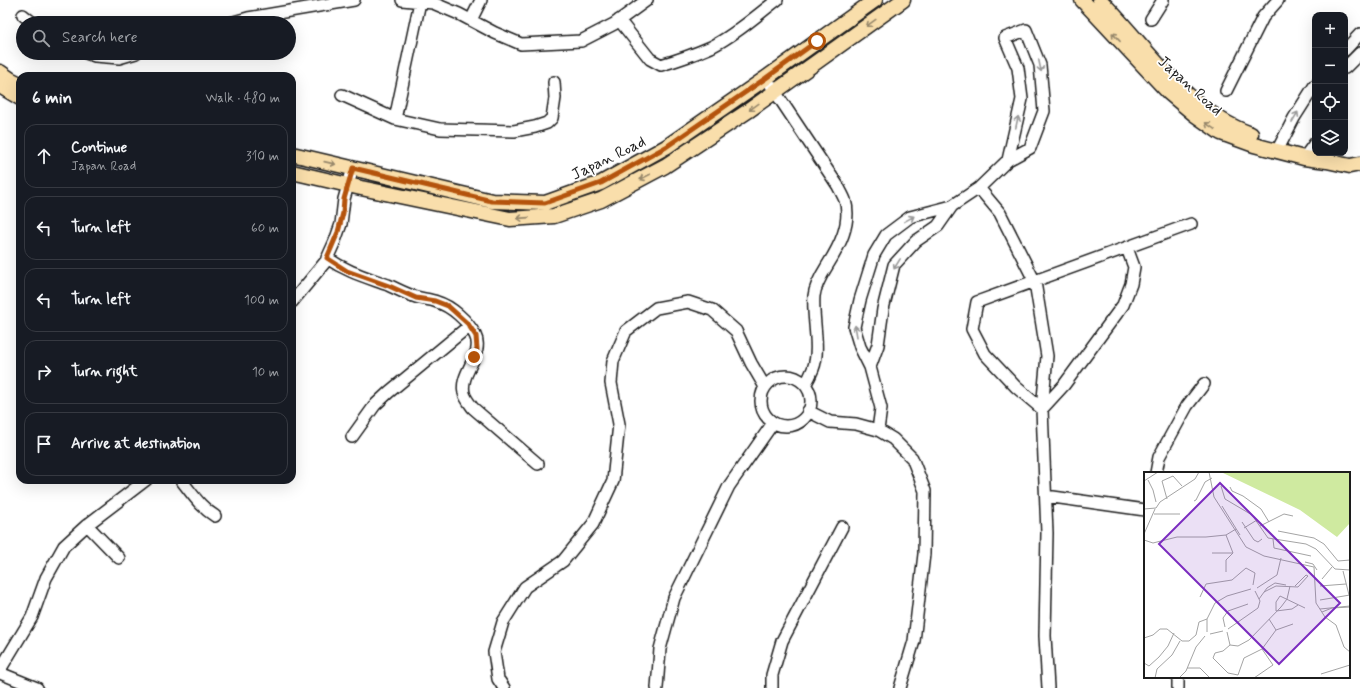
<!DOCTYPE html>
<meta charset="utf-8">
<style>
body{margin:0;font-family:Mynerve,sans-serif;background:#242831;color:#f1f3f6}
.controls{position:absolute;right:12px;top:12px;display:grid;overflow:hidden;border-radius:8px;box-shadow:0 4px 16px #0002}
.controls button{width:36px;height:36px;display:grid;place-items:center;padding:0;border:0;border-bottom:1px solid #363941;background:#171b24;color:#f1f3f6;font:20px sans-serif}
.stop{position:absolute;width:12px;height:12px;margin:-9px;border:3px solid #b45309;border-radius:50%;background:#fff}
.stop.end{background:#b45309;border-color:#fff;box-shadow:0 1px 4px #0008}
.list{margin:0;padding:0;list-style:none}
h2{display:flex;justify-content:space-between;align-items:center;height:52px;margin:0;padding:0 16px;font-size:17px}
h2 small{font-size:13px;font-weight:400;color:#9ea1a6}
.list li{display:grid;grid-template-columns:26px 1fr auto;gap:12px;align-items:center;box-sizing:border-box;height:64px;margin:0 8px 8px;padding:0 8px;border:1px solid #363941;border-radius:12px}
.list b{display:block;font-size:15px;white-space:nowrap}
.list p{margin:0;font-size:13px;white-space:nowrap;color:#9ea1a6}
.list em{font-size:13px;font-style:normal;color:#9ea1a6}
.icon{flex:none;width:22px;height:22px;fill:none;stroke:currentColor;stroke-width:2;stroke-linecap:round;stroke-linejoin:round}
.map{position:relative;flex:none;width:1360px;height:688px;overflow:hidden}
.search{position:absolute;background:#171b24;box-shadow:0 4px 16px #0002;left:16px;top:16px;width:280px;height:44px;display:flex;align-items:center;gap:10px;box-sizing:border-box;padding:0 14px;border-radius:22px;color:#9ea1a6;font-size:15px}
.panel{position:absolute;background:#171b24;box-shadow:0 4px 16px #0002;left:16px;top:72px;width:280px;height:412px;border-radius:12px}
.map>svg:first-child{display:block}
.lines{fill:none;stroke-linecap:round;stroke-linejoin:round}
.minor-casing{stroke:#1c1c1c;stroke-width:14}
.major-casing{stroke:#1c1c1c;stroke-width:17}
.minor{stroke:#fff;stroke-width:11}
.major{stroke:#f9deab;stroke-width:14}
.oneway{stroke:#96876b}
.oneway2{stroke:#999}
.route{stroke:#b45309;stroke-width:5}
.labels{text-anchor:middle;stroke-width:3.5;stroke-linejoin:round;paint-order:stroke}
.street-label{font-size:16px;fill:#1c1c1c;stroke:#fff}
.inset-road{fill:none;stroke:#a4a4a4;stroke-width:1}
.view{fill:#7b2cbf;fill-opacity:0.15;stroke:#7b2cbf;stroke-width:2}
.inset-edge{fill:none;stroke:#1c1c1c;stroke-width:2}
</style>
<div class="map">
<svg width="1360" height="688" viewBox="0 0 1360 688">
<rect width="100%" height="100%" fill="#fff"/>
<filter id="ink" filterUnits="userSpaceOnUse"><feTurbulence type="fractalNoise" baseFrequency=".025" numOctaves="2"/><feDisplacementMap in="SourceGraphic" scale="8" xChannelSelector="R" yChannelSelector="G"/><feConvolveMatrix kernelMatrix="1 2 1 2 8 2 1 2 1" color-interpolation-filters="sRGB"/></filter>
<g filter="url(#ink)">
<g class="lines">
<defs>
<path id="minor" d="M402,0L433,3L459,14L495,33L521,44L581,41L614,24L647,0
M23,15L33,23
M1151,19L1163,0
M471,20L481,0
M619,20L650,59L661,65C678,60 695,54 711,47C735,35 756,16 777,0
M230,23L248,18L354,0
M1345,50L1360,34
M86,53L95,56L119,58L136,53
M1345,68L1360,53
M766,78L838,186C840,190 843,195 845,200C852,223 839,247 827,266C822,274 815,286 814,296C812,318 821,349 813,369C811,374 808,380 805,385
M1226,91L1263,17L1278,0
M342,95L395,119L440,129L514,131L535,127L547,123L552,118L555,98L554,82
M395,119L420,2
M1277,151L1294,118L1315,85
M1304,158L1315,143
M979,188L1000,213L1035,282L1047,356L1042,409L1047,533L1045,636L1048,688
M1127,248L1134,267L1131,284L1123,305L1064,385L1042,409L1016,387L985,354L972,329L977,302L1191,224
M327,258C347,272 366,277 388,285C397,289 406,294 416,297C422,299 430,299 437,302C451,306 468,321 475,335C485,354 459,373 464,393C465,398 470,404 473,408L538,464
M292,302L326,261L335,241L341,224L344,199L353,168
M870,367L878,345L883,309L894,265L916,241L938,226L952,206
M761 401a25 25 0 1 1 50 0a25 25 0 1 1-50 0Z
M808,411L830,422L856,424L878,430L893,439L912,458L925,491L924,554L914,641L900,688
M878,430L881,408L870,367L860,347L854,327L860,300L874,255L886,235L910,217L952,206L979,188L1008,160L1030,148L1044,111L1040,65L1026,30L1005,38L1018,68L1022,99L1008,160
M352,437L375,405L389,392L469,326
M1156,473L1159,457L1187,406L1204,384
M181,480C192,493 200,507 215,516
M1046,496L1145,510
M87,525L119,558
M0,670L32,617L46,578L64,546L87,525L146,480
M0,673L37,688
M1178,677V688
M504,688L498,679L494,652L503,622L525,587L563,561L593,524L613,481L619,424L611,383L613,361L626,331L656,308L688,302L712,310L736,331L751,363L765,387
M657,688L660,649L674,598L729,486L773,423
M772,688V675L782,641L842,527"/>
<path id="major" d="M1082,0L1169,93L1194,114L1221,133L1254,145L1304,158L1327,161L1350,166L1360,164
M1100,0C1147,47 1186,111 1251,134
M0,72L10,79L20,84
M0,86L20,98
M292,154L492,201L545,203L601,183L666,147L766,78L875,0
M292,172L361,188L510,219L554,216L601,200L665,166L748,111L903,0"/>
</defs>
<use href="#minor" class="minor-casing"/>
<use href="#major" class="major-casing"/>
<use href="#minor" class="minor"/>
<use href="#major" class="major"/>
</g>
<defs><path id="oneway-shaft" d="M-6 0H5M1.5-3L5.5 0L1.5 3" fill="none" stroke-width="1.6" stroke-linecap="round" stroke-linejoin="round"/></defs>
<g class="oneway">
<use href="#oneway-shaft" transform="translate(871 23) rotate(144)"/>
<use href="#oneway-shaft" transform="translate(1116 37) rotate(-133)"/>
<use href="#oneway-shaft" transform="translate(754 107) rotate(144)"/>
<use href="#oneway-shaft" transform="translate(1210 126) rotate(-145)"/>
<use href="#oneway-shaft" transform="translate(330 163) rotate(13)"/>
<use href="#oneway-shaft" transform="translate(645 177) rotate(152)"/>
<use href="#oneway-shaft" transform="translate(523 218) rotate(176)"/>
</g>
<g class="oneway2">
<use href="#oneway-shaft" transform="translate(1040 66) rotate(78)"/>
<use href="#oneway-shaft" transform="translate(1295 117) rotate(-60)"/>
<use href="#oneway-shaft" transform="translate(1017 122) rotate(-78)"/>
<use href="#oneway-shaft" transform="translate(909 219) rotate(-29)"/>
<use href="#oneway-shaft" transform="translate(897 264) rotate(122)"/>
<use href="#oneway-shaft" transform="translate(856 331) rotate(-100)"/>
</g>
</g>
<g class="lines" filter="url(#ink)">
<path class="route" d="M474,357L477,349L476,336L468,324L448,306L435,301L416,298L389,286L347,271L327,258L338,232L343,213L344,199L353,168L492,201L545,203L601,183L666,147L766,78L817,41"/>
</g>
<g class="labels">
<g class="street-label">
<text transform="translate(1191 85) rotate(42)" y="6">Japan Road</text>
<text transform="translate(608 157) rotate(-26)" y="6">Japan Road</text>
</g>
</g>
<g transform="translate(1144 472)">
<rect width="206" height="206" fill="#fff"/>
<path d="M77,0H206V51L193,65L156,38Z" fill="#cfeaa0"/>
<path class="inset-road" d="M65,0L70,25L102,75L120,84L170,95L172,131L181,145L192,153L200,175L206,180M4,8L9,18L12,30M0,9L14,0M77,14L81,27L108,43L124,66L162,72L172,77L191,97L206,98M86,15L88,19L99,24L117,37L125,50M23,27L18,9L29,4L38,14M50,29L52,28L61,10L68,6M78,34L96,63M0,37L12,36L16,30L51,7L55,0M10,42H36M98,50L110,68L114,70L118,67M116,54L140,42L149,44M100,56L113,48M134,59L170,66L180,72L194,89L206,88M0,62L11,37M82,63L89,81L82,88V100M129,67L130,76L167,84M0,68L9,71L33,65H62L82,63L92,57M68,81H89M161,90L169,92L173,98M199,99L205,123M178,107L188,95M151,114L162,103L164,104M176,114L202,112M113,116L133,103L137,86M120,120L132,114L154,115L164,104M56,125L62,112L88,108L102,96L111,101L109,113M115,127L123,116L131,111L142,113M176,128L206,123M154,133L148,137L132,139V130L136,124L161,136M176,137L206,134M178,140L188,136L206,135M125,147L132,158M81,155L79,146L84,139L104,132M84,157L114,136L116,129L111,119M63,160V147L71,131L83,124L107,117M83,160L86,173L79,179L71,181L69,186L84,201L94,203L100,186L118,177L132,158L149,152M66,162L79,159M0,166L9,163L16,157H23L38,169H45L52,163L55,150L63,147M86,173L94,174L105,168L137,135L143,127L146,114M0,191L5,194L15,185L24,174L30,161M43,196H56L66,206M177,202L206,193M11,206L13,197L28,183L36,169M35,206L42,199L52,175L61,164M110,206L129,193L118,177"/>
<path class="view" d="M76,11L196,131L135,192L15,72Z"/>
<rect width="206" height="206" class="inset-edge"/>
</g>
</svg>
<div class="controls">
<button>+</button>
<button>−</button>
<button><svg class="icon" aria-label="locate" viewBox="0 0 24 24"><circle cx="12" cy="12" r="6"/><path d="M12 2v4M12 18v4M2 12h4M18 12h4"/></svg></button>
<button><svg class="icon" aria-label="layers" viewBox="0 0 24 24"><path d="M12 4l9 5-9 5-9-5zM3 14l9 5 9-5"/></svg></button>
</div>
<div class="stop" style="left:817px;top:41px"></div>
<div class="stop end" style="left:474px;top:357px"></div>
<div class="search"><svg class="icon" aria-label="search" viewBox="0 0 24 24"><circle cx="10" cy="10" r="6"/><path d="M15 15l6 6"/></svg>Search here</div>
<section class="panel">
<h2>6 min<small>Walk · 480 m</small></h2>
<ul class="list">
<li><svg class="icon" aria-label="ahead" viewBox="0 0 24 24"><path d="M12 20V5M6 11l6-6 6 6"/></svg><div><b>Continue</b><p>Japan Road</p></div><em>310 m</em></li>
<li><svg class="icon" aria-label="left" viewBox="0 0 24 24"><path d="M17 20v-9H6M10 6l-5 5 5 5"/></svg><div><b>Turn left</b></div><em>60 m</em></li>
<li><svg class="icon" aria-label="left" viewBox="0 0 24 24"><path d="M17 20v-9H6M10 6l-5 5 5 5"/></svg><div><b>Turn left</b></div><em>100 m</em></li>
<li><svg class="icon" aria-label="right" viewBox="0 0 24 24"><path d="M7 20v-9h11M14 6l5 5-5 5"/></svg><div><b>Turn right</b></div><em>10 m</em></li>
<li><svg class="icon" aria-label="arrive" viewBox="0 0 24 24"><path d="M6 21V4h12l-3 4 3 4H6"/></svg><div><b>Arrive at destination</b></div></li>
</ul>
</section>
</div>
